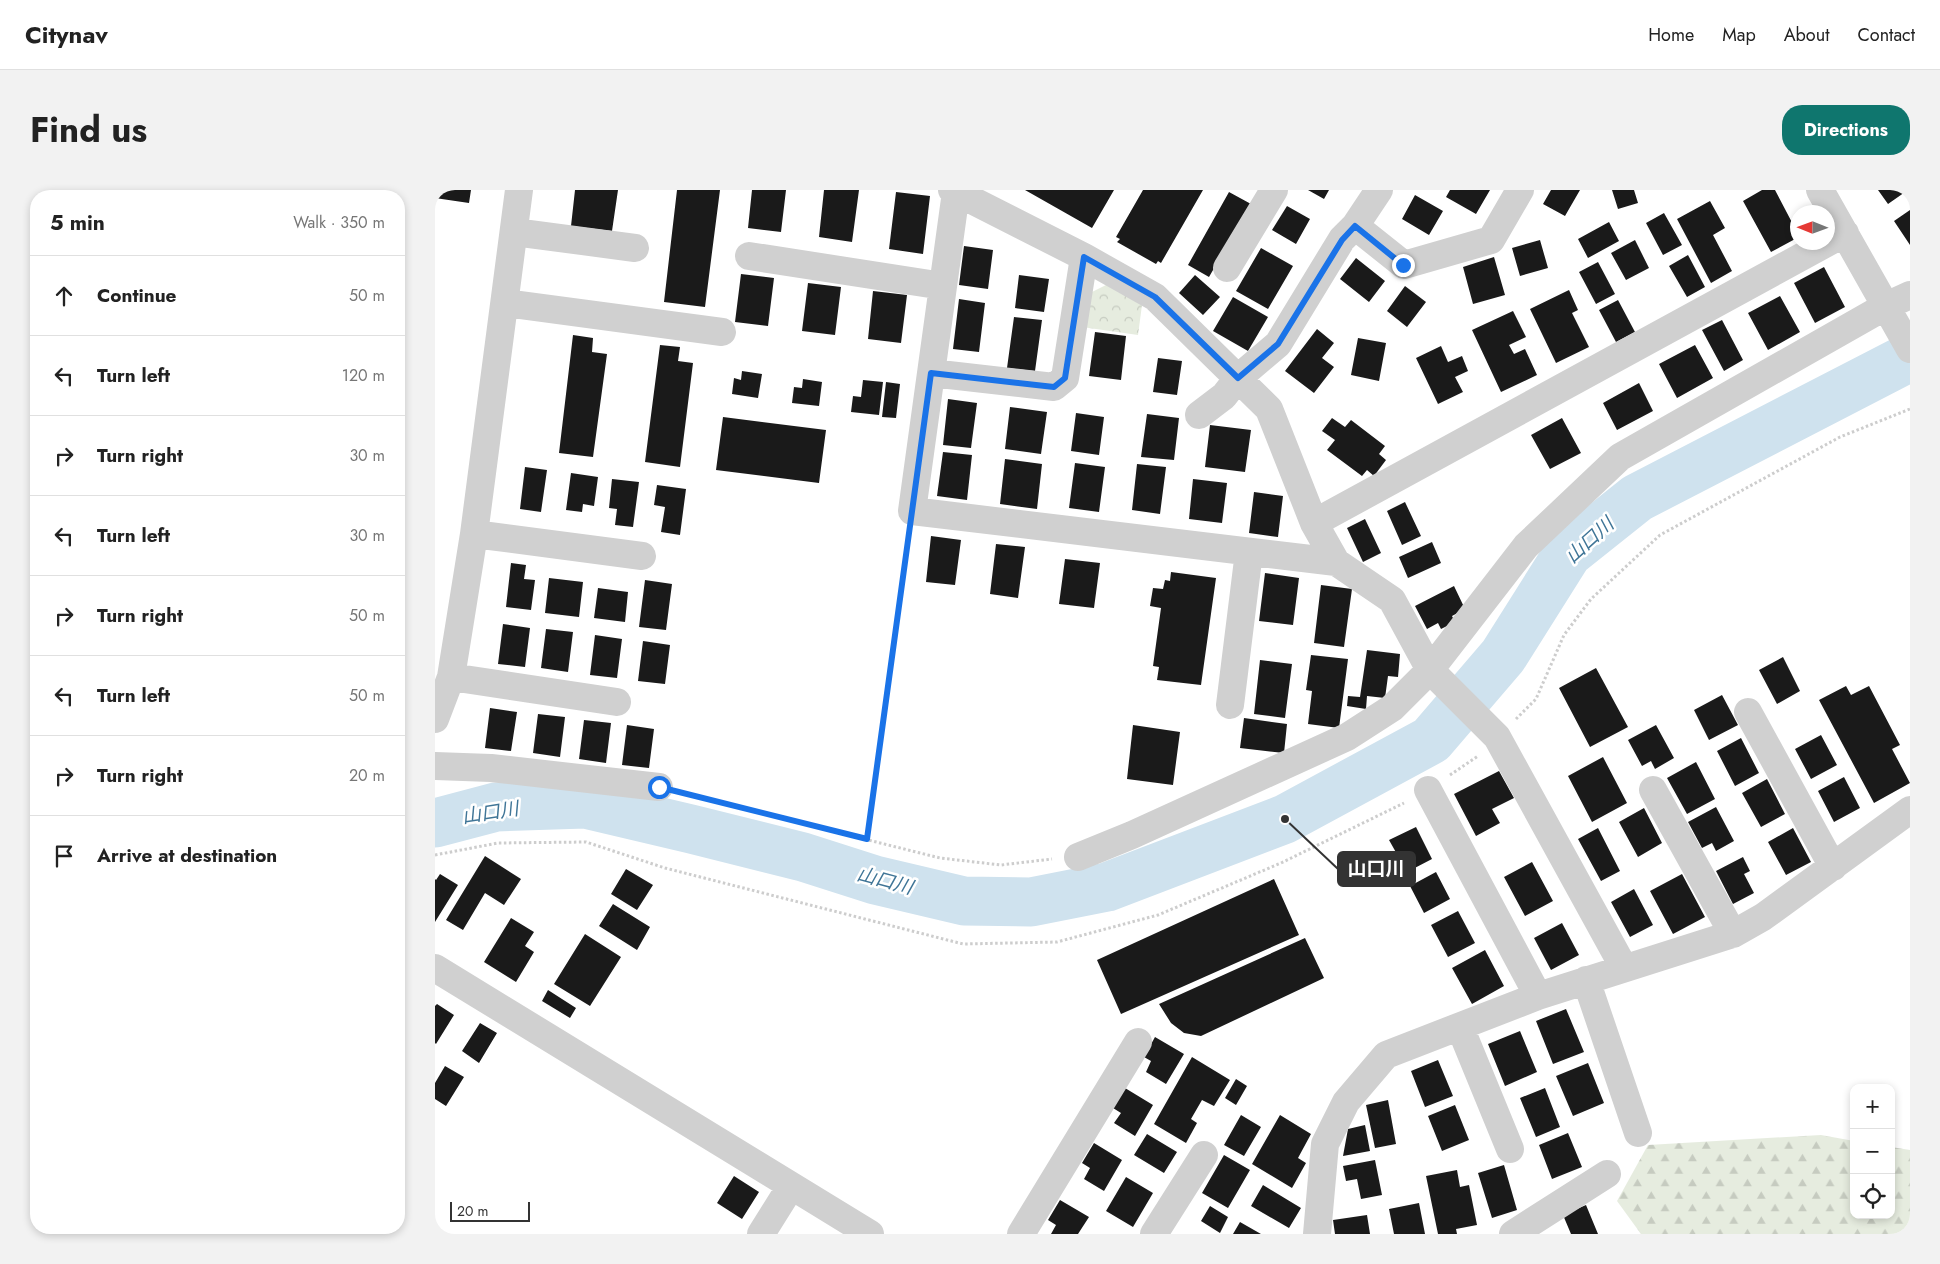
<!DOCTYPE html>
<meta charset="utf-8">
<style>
body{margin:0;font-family:Jost,"Noto Sans JP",sans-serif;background:#f2f2f2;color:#222}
.controls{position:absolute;right:15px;bottom:15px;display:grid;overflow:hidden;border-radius:10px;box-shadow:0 2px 8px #0003}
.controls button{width:45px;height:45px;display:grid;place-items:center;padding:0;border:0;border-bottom:1px solid #e0e0e0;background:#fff;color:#222;font:25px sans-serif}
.compass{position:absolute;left:1355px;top:15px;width:45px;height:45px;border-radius:50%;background:#fff;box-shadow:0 2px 8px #0003;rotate:271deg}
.scale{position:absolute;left:15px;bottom:12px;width:80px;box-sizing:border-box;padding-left:5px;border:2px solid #333;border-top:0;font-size:14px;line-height:18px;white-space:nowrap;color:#333;-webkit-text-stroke:4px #fff;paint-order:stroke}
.stop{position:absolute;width:15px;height:15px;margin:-11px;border:4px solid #1a73e8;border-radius:50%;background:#fff}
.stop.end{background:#1a73e8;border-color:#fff;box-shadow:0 1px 5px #0008}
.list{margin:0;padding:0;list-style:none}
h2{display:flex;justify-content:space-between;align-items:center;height:65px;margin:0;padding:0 20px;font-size:21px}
h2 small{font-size:16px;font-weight:400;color:#767676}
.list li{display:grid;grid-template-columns:32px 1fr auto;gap:15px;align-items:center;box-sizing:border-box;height:80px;padding:0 20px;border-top:1px solid #e0e0e0}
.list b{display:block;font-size:19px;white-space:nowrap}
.list em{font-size:16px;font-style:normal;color:#767676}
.icon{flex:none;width:28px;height:28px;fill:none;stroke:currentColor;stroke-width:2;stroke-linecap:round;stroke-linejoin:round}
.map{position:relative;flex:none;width:1475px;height:1044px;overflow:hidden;border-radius:20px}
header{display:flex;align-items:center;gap:30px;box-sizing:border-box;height:70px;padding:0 25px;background:#fff;border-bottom:1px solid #e0e0e0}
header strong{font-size:24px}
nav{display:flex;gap:28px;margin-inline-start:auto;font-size:18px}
.intro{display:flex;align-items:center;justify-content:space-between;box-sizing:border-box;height:120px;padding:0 30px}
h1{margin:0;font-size:35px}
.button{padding:12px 22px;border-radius:20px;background:#0f766e;color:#fff;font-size:18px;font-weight:700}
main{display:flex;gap:30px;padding:0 30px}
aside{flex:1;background:#fff;border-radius:20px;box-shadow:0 2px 8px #0003}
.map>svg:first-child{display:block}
.forest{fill:url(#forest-firs)}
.park{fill:url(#park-crowns)}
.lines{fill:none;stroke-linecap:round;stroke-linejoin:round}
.river{stroke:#cfe2ee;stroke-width:49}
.building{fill:#1a1a1a}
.path{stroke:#cdcdcd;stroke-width:3;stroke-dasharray:2.5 2.5;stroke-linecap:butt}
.minor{stroke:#d0d0d0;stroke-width:28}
.route{stroke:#1a73e8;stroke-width:6}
.labels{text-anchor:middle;stroke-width:5;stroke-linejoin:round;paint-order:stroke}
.water-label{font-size:19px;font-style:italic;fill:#3f7597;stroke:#fff}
.leader{fill:none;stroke:#333;stroke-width:2}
.callout-dot{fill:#333;stroke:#fff;stroke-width:2}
.callout{fill:#333;stroke:#333;stroke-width:2}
.callout-label{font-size:19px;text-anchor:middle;font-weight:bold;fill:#fff}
</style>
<header>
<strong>Citynav</strong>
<nav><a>Home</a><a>Map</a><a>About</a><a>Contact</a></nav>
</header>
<div class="intro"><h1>Find us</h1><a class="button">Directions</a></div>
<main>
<aside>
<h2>5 min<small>Walk · 350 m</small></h2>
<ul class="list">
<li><svg class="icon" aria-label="ahead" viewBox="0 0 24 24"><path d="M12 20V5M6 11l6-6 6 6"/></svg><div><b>Continue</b></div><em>50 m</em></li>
<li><svg class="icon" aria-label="left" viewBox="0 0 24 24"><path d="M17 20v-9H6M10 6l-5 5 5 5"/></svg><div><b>Turn left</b></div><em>120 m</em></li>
<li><svg class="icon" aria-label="right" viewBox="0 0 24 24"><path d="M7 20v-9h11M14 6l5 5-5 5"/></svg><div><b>Turn right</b></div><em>30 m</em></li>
<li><svg class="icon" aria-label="left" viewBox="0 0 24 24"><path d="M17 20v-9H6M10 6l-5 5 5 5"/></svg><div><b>Turn left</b></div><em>30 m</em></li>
<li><svg class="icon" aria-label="right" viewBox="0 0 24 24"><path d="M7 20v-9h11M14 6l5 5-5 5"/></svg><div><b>Turn right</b></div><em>50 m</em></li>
<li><svg class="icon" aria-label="left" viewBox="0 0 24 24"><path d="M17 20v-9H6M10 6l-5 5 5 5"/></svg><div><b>Turn left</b></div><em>50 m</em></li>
<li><svg class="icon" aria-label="right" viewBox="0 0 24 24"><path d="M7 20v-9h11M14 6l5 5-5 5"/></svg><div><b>Turn right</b></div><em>20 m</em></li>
<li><svg class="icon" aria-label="arrive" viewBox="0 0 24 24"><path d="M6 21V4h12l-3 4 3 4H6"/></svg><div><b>Arrive at destination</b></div></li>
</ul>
</aside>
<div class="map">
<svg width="1475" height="1044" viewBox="0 0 1475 1044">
<defs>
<pattern id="forest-firs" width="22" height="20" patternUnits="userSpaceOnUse" patternTransform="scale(1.25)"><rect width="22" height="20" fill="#e6ecdf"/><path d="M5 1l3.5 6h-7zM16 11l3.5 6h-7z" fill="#c6cbc0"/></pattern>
<pattern id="park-crowns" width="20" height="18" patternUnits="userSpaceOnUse" patternTransform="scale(1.25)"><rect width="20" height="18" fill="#e6ecdf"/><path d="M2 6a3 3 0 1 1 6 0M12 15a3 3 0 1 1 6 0" fill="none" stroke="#c6cbc0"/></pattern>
</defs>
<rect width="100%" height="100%" fill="#fff"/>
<path class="forest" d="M1386,945L1419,951V1025H1456V957L1475,960V1044H1206L1182,1011L1213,955Z"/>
<path class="park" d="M673,94L707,115L703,145L647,137L651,105Z"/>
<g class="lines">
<path class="river" d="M0,633L61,617L150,614L256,639L368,667L440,690L529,711L596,712L672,697L850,629L996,550L1068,466L1133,363L1202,308L1475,167"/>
</g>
<path class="building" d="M0,0H36L34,13L0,8Z
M140,0H183L177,41L136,36Z
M242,0H285L270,117L229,112Z
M317,0H351L346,42L313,38Z
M389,0H424L417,52L384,47Z
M590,0H679L657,38Z
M708,0H768L726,73L723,71L721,74L682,52L685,49L681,47Z
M873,0H894L889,9Z
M1015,0H1055L1041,24L1011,7Z
M1116,0H1145L1130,26L1108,14Z
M1177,0H1199L1203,13L1183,19Z
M1327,0H1340L1362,42V48L1336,62L1308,11Z
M1443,0H1473L1453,14Z
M461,2L495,6L488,64L454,59Z
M794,2L816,14L774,87L753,75Z
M980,5L1008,21L994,45L967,29Z
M1275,11L1290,38L1278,45L1297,81L1276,93L1242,29Z
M852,16L875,29L861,54L837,40Z
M1475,20V55L1459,31Z
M1229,23L1247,55L1228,65L1211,33Z
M1174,32L1184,51L1153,68L1143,49Z
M1105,50L1113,78L1085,86L1077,58Z
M1200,50L1214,78L1191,90L1176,63Z
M529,56L558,60L553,99L524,95Z
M826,58L858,76L833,119L801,101Z
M1253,65L1270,97L1252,107L1234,76Z
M1059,67L1070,105L1038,114L1028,77Z
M921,68L950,91L934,112L905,89Z
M1163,72L1180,104L1161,114L1144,82Z
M1389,77L1410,117L1380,133L1359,93Z
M306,84L339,88L333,136L300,132Z
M584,85L614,89L609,122L580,118Z
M760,85L785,107L768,125L744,103Z
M373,93L406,97L400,145L367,141Z
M970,96L991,112L972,137L952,121Z
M1134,100L1143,120L1137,123L1154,157L1121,173L1095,119Z
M438,101L472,105L466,153L433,149Z
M1345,106L1365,142L1333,160L1313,123Z
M798,107L833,127L813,161L778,141Z
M524,109L550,113L544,162L518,159Z
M1183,110L1200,142L1181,152L1164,120Z
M1078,121L1091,147L1074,155L1079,164L1090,159L1102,185L1066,202L1037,140Z
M579,127L607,130L600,181L572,178Z
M1287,130L1308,170L1289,181L1267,140Z
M882,139L899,153L887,168L899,177L879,203L850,181Z
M660,142L691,146L686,190L654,186Z
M138,145L158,148L157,162L172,164L158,267L124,263Z
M923,148L951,153L944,191L916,185Z
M225,155L245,157L243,171L258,173L245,277L210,272Z
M1260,155L1278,188L1242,208L1224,174Z
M1006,156L1013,172L1027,166L1033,181L1020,187L1028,202L1003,214L981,168Z
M723,168L747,171L742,205L718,202Z
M307,181L327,184L323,208L297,204L299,188L306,190Z
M368,189L387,192L384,216L357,213L359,197L367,198Z
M428,190L448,192L444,225L416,222L418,206L426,207Z
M451,192L465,194L461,228L447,227Z
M1204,193L1218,221L1182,240L1168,213Z
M513,209L542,213L536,258L508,255Z
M575,217L612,222L606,264L570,259Z
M641,223L669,227L664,265L636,261Z
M712,224L744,228L739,270L706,267Z
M288,227L391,240L384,293L281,280Z
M897,228L910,237L916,230L950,256L944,264L951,270L939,286L932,280L927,286L892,260L900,250L887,241Z
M1127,228L1146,263L1115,279L1096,245Z
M775,235L816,240L810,282L770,277Z
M508,262L537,265L532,310L502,306Z
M570,269L607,274L602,319L565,314Z
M640,273L670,277L664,322L634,318Z
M702,274L731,277L725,324L697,320Z
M90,277L112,280L106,322L85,319Z
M136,283L163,287L159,316L148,314L147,322L131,320Z
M177,289L204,292L198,337L180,335L182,319L174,318Z
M758,289L792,293L787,333L754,329Z
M222,295L251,299L245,345L226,342L230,317L219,315Z
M819,302L848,306L843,347L814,343Z
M970,312L986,346L967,355L952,321Z
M930,329L946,363L928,372L912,338Z
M496,346L526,350L520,395L491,392Z
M997,352L1006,373L973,388L964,367Z
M561,354L590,357L583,408L555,404Z
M630,369L665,373L659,418L624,414Z
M76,373L91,375L89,389L100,390L96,420L71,417Z
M736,382L781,388L766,495L722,490L724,477L718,476L726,418L715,416L718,398L728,399L730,390L735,391Z
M830,383L864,388L858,435L824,431Z
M114,388L148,392L144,427L110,423Z
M210,390L237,394L231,440L204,437Z
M886,395L917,399L909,457L879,453Z
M1019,396L1030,419L1017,426L1020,432L1006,439L1003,433L992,439L980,416Z
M163,398L193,402L190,432L159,428Z
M68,434L95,438L90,477L63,474Z
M111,439L138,442L133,482L106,478Z
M160,445L187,449L182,488L155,485Z
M208,451L235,455L230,494L203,491Z
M932,460L965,464L963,487L953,486L950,508L932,506L931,519L912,516L913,506L925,507Z
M876,465L913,469L904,538L873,534L877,501L871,500Z
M1348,467L1365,501L1342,514L1324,480Z
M825,470L857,474L850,528L819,524Z
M1161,478L1193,537L1155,557L1124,498Z
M1411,496L1416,505L1434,496L1465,555L1457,559L1475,593L1439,613L1384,510Z
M1287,505L1303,535L1274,550L1259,520Z
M55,518L82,522L76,561L50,558Z
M103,524L130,527L125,567L98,563Z
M809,528L852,534L849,563L805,558Z
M149,530L176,533L171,573L144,569Z
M192,535L219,539L214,578L187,575Z
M698,535L745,542L738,595L692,589Z
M1221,535L1239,568L1220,579L1216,571L1207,576L1193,550Z
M1386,545L1402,575L1376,589L1360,559Z
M1306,548L1324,583L1300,596L1282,561Z
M1168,567L1192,613L1157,632L1133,586Z
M1261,572L1280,609L1252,624L1232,588Z
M1064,581L1079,608L1057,619L1065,633L1041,646L1019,604Z
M1409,587L1425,618L1399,632L1383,601Z
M1332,589L1350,624L1326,637L1307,603Z
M1281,617L1299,651L1281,661L1277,653L1267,658L1253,632Z
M1209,618L1227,653L1203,667L1184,632Z
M981,637L997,669L972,682L954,650Z
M1163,638L1185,681L1166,691L1143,649Z
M1358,638L1376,672L1351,685L1333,652Z
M50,666L86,689L69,715L50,703L28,740L11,730Z
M1308,667L1315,681L1309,684L1319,703L1298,714L1281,681Z
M1097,672L1118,711L1090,726L1069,687Z
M191,679L218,695L202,720L176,704Z
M1001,682L1015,709L989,723L975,696Z
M5,684L23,695L0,732V689L1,690Z
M1247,684L1270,727L1238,744L1215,701Z
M839,689L864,745L686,824L662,770Z
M1199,699L1218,735L1195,747L1176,712Z
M178,714L215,737L202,760L164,736Z
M1023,721L1040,753L1013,767L996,735Z
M76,728L99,742L90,756L99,762L81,792L49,772Z
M1127,733L1144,765L1116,780L1099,748Z
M150,744L186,767L155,816L119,794Z
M870,748L889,788L766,846L749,843L736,833L724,814Z
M1050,760L1069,796L1037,814L1017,778Z
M113,800L141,818L135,828L107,811Z
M2,814L19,825L1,854L0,853V816Z
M1131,819L1149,862L1118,874L1101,831Z
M45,833L62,843L44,873L27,861Z
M1085,841L1102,882L1070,896L1053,854Z
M720,847L749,864L731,894L711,882L716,871L709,867Z
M757,867L795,890L779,916L767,910L756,929L762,933L751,953L719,934Z
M1003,870L1018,906L990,917L976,881Z
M1153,873L1169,913L1138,926L1121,886Z
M10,876L29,887L11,916L0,909V893Z
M801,889L812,896L801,915L790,908Z
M690,898L718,915L700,946L679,933L686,923L678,918Z
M1110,898L1125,937L1101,947L1085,908Z
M953,910L961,954L940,958L931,915Z
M1020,915L1034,950L1007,961L993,926Z
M806,925L826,937L809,966L789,955Z
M845,925L876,944L863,968L871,973L857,998L817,974Z
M930,935L935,961L908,966L913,939Z
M1133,943L1147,977L1117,989L1104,955Z
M712,944L742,962L729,983L699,965Z
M659,953L687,970L669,1001L649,989L655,978L647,973Z
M789,965L815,980L793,1018L767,1003Z
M940,970L947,1005L926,1009L922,989L911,991L908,976Z
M1069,975L1082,1020L1057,1028L1043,983Z
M1022,980L1025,997L1034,995L1042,1035L1021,1039L1022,1044H1003L991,986Z
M299,986L324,1002L307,1029L282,1013Z
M691,987L718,1003L698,1037L671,1021Z
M828,995L866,1018L854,1038L816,1016Z
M625,1010L654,1027L643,1044H616L621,1035L613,1030Z
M984,1013L990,1044H959L954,1019Z
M1151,1015L1163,1044H1136L1128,1025Z
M775,1016L793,1027L785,1043L766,1031Z
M932,1025L935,1044H900L898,1030Z
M805,1032L826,1044H798Z"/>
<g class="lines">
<path class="path" d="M1081,529L1101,509L1129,445L1156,409L1225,345L1405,247L1475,219
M1015,585L1043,566
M250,604L505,668L566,675L617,669
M432,649L474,346
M0,665L63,653L151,652L230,678L528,754L622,752L723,725L846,673L969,613"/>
<path class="minor" d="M517,0L649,67L720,107L834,219L879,333L901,372L957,410L995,480L1062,547L1189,778
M944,0L920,36L969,75L1056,50L1085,0
M1385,0L1475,159
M521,2L477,321L901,372
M79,42L200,58
M314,66L508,96
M792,78L839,0
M70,113L287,142
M496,183L619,197L630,188L649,67
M764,225L789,206L803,188L843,154L907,49L920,36
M879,333L1410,43
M39,344L207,366
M16,487L182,512
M795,515L814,362
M1313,522L1398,677
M0,529L16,487L39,344L84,0
M0,576L56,578L224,597
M993,600L1103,806
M1218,600L1298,744
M643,667L697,645L912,547L957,518L995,480L1091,356L1185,267L1451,116L1475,105
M0,778L435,1044
M1151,790L1203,943
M1025,837L1075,959
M326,1044L356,996
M586,1044L703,852
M719,1044L769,965
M882,1044L890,954L911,912L951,865L1103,806L1298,744L1328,727L1475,620
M1078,1044L1172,984"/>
</g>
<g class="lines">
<path class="route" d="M224,597L432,649L496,183L619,197L630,188L649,67L720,107L803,188L843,154L907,50L920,36L968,75"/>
</g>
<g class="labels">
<g class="water-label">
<text transform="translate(1154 350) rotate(-42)" y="7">山口川</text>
<text transform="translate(55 622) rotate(-9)" y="7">山口川</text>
<text transform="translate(450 690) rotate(15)" y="7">山口川</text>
</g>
</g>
<path class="leader" d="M850 629L903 679"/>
<circle class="callout-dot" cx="850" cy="629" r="5"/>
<rect class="callout" x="903" y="662" width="77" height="34" rx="5"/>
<g class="callout-label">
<text x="941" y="685">山口川</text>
</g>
</svg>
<div class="controls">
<button>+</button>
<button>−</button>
<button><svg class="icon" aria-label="locate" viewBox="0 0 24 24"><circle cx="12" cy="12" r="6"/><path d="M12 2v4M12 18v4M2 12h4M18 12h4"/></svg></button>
</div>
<svg class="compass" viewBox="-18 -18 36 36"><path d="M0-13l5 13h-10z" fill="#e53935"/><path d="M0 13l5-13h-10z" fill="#767676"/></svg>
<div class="scale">20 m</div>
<div class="stop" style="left:224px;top:597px"></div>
<div class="stop end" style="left:968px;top:75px"></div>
</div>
</main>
